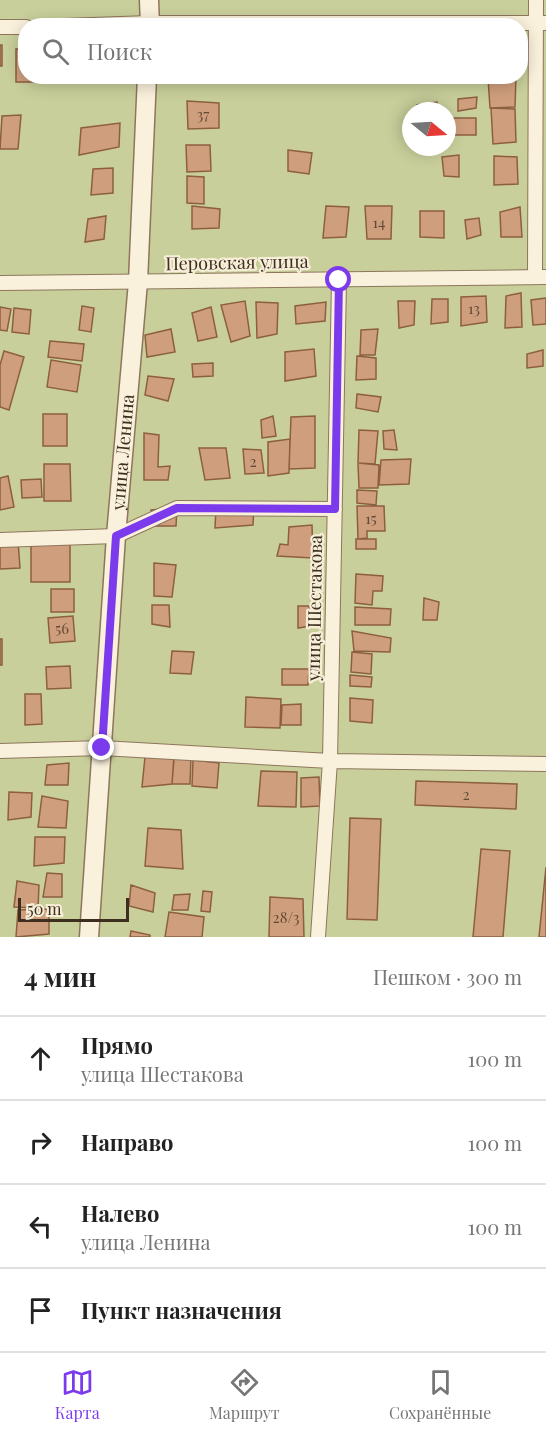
<!DOCTYPE html>
<html lang="ru">
<meta charset="utf-8">
<style>
body{margin:0;font-family:"Playfair Display",serif;background:#f2f2f2;color:#222}
.compass{position:absolute;left:402px;top:102px;width:54px;height:54px;border-radius:50%;background:#fff;box-shadow:0 3px 15px #0003;rotate:108deg}
.scale{position:absolute;left:18px;bottom:15px;width:111px;box-sizing:border-box;padding-left:6px;border:3px solid #3d2e20;border-top:0;font-size:16px;line-height:21px;white-space:nowrap;color:#3d2e20;-webkit-text-stroke:4px #f7eed8;paint-order:stroke}
.stop{position:absolute;width:18px;height:18px;margin:-14px;border:4px solid #7c3aed;border-radius:50%;background:#fff}
.stop.end{background:#7c3aed;border-color:#fff;box-shadow:0 2px 6px #0008}
.list{margin:0;padding:0;list-style:none}
h2{display:flex;justify-content:space-between;align-items:center;height:78px;margin:0;padding:0 24px;font-size:26px}
h2 small{font-size:20px;font-weight:400;color:#767676}
.list li{display:grid;grid-template-columns:39px 1fr auto;gap:18px;align-items:center;box-sizing:border-box;height:84px;padding:0 24px;border-top:2px solid #e0e0e0}
.list b{display:block;font-size:22px;white-space:nowrap}
.list p{margin:0;font-size:20px;white-space:nowrap;color:#767676}
.list em{font-size:20px;font-style:normal;color:#767676}
.icon{flex:none;width:33px;height:33px;fill:none;stroke:currentColor;stroke-width:2;stroke-linecap:round;stroke-linejoin:round}
.map{position:relative;flex:none;width:546px;height:937px;overflow:hidden}
.search{position:absolute;background:#fff;box-shadow:0 3px 15px #0003;left:18px;right:18px;top:18px;height:66px;display:flex;align-items:center;gap:15px;box-sizing:border-box;padding:0 21px;border-radius:24px;color:#767676;font-size:22px}
.sheet{height:414px;background:#fff}
nav{display:flex;justify-content:space-around;align-items:center;box-sizing:border-box;height:84px;border-top:2px solid #e0e0e0;background:#fff;font-size:16px;color:#767676}
nav a{display:grid;justify-items:center;gap:3px}
nav .on{color:#7c3aed}
.map>svg:first-child{display:block}
.green{fill:#c9cf9b;fill-rule:evenodd}
.building{fill:#cf9f7d;stroke:#8d5f41;stroke-width:1.5}
.lines{fill:none;stroke-linecap:round;stroke-linejoin:round}
.minor-casing{stroke:#8d765c;stroke-width:16}
.tertiary-casing{stroke:#8d765c;stroke-width:21}
.minor{stroke:#faf1dc;stroke-width:14}
.tertiary{stroke:#faf1dc;stroke-width:18}
.route{stroke:#7c3aed;stroke-width:8}
.labels{text-anchor:middle;stroke-width:4.5;stroke-linejoin:round;paint-order:stroke}
.number-label{font-size:15px;fill:#624a37}
.street-label{font-size:18px;fill:#3d2e20;stroke:#f7eed8}
</style>
<div class="map">
<svg width="546" height="937" viewBox="0 0 546 937">
<rect width="100%" height="100%" fill="#f0e4c8"/>
<path class="green" d="M0,0H546V937H0ZM26,26H520V76H26ZM411,111H447V147H411Z"/>
<path class="building" d="M0,45H2V66H0Z
M16,49H26V76H50L49,82H16Z
M62,76H86L62,82Z
M516,76L515,107L490,108L488,78Z
M477,97L476,108L458,111V99Z
M187,101L219,103V128L188,129Z
M437,102L438,111H418L417,105Z
M491,108L515,109L516,142L493,144Z
M21,115L18,149H0L2,116Z
M448,118H476V135H449Z
M120,123L119,147L79,155L81,128Z
M186,145H210L211,171L187,172Z
M288,150L312,153L309,174L288,171Z
M459,155V177L444,176L442,157Z
M494,156L517,157L518,184L494,185Z
M113,168V193L91,195L93,169Z
M187,176L204,177V204L187,203Z
M192,206L220,209L219,228L192,229Z
M326,206L349,207L346,237L323,238Z
M365,206H392L391,239H367Z
M520,207L522,237H501L500,212Z
M420,211H444V238L420,237Z
M106,216L104,239L85,242L88,219Z
M479,218L481,235L467,239L465,220Z
M521,293L522,327L505,328L506,296Z
M486,296L487,322L461,326V297Z
M546,298V324L533,325L531,300Z
M432,299H448V322L431,324Z
M245,301L250,336L231,342L221,305Z
M398,301H415L414,325L399,328Z
M256,302L278,303L277,334L257,338Z
M326,302L325,321L296,324L295,306Z
M82,306L94,308L91,332L79,330Z
M0,307L11,309L7,331L0,330Z
M211,307L217,337L198,341L192,313Z
M14,308L31,310L29,334L12,332Z
M171,329L175,352L147,357L145,335Z
M378,329L375,355H360L361,330Z
M50,341L84,344L82,361L48,357Z
M314,349L316,376L285,381V352Z
M543,350V366L527,368V354Z
M4,351L24,357L9,410L0,407V365Z
M357,356L376,358V379L356,380Z
M51,360L81,365L77,392L47,387Z
M213,363V376L193,377L192,364Z
M148,376L174,379L168,401L145,395Z
M357,394L381,397L378,412L356,408Z
M43,414H67V446H43Z
M273,416L276,436L262,438L261,420Z
M315,416V468L289,469L291,417Z
M359,430L378,431L375,464L358,463Z
M394,430L397,450L384,449L383,431Z
M144,433L159,435L158,467L170,466L168,480H144Z
M290,439L289,473L268,476V442Z
M199,448H226L230,478L205,480Z
M243,449L261,450L264,473L245,474Z
M411,459L409,484L379,485L381,460Z
M358,463L379,465L378,488H359Z
M44,464H70L71,501H44Z
M8,476L14,507L0,510V478Z
M41,479L42,497L22,498L21,480Z
M357,490L377,491L376,505L357,503Z
M254,505L253,525L215,528L216,508Z
M357,506H384L385,531H367V538L358,539Z
M177,508L176,526H153L151,510Z
M312,525L313,558L277,556L280,544L288,545L289,527Z
M356,539H376V549H356Z
M31,540L70,541V582H31Z
M18,541L20,568L0,569V542Z
M154,563L176,565L172,597L154,596Z
M356,574L383,576L382,591H373L372,605L355,603Z
M51,589H74V612H51Z
M424,598L439,602L437,620H423Z
M152,605H169L170,627L152,624Z
M298,606H309L310,626L298,628Z
M355,607L391,609L390,625H355Z
M73,616L75,641L50,643L48,618Z
M352,631L391,638L390,652L354,651Z
M0,639H2V665H0Z
M172,651L194,652L191,674L170,673Z
M352,652L372,654L371,674L351,672Z
M70,666L71,688L47,689L46,667Z
M282,669H309L308,685H282Z
M350,675L372,677L371,687L350,686Z
M25,694H41L42,724L25,725Z
M246,697L281,699L280,728L245,727Z
M350,698L373,700L372,723L350,721Z
M301,704V725H281L282,705Z
M174,756L172,784L142,787L145,757Z
M191,757L190,784H172L174,759Z
M193,760L219,763L217,788L192,786Z
M69,763L68,785H45L47,765Z
M261,771L297,772L296,807L258,806Z
M319,777L320,806L301,807V778Z
M416,781L517,784L516,809L415,805Z
M9,792L32,793L31,817L8,820Z
M42,796L68,801L66,828L38,827Z
M350,818L381,819L377,920L347,919Z
M148,828L181,830L183,869L145,866Z
M35,837H65L64,863L34,866Z
M481,849L510,851L503,937H473Z
M546,867V937H539Z
M47,873L62,874V897H43Z
M17,881L39,885L38,908L14,907Z
M131,885L155,893L153,912L129,906Z
M203,891L212,892L210,912L201,911Z
M190,894L188,910H172L174,895Z
M270,897L303,899L304,937H269Z
M49,909V934L16,937L18,910Z
M169,912L204,917L202,937H165Z
M131,931L150,935V937H130Z"/>
<g class="lines">
<defs>
<path id="minor" d="M64,26L150,23H546
M0,27H26
M535,276L536,0
M0,283L546,277
M0,540L116,536L177,508L335,509
M0,751L102,748L330,761L546,764
M318,937L330,761L339,280"/>
<g id="tertiary">
<path d="M149,0L150,26"/>
<path id="s1" d="M89,937L116,536L138,282L147,76"/>
</g>
</defs>
<use href="#minor" class="minor-casing"/>
<use href="#tertiary" class="tertiary-casing"/>
<use href="#minor" class="minor"/>
<use href="#tertiary" class="tertiary"/>
</g>
<g class="lines">
<path class="route" d="M102,748L116,536L177,508L335,509L339,280"/>
</g>
<g class="labels">
<g class="number-label">
<text x="203" y="120">37</text>
<text x="379" y="228">14</text>
<text x="474" y="314">13</text>
<text x="253" y="467">2</text>
<text x="371" y="524">15</text>
<text x="62" y="634">56</text>
<text x="466" y="800">2</text>
<text x="286" y="923">28/3</text>
</g>
<g class="street-label">
<text transform="translate(237 263) rotate(-1)" y="6">Перовская улица</text>
<text dy="6" stroke="none"><textPath href="#s1" startOffset="486">улица Ленина</textPath></text>
<text transform="translate(315 608) rotate(-89)" y="6">улица Шестакова</text>
</g>
</g>
</svg>
<svg class="compass" viewBox="-18 -18 36 36"><path d="M0-13l5 13h-10z" fill="#e53935"/><path d="M0 13l5-13h-10z" fill="#767676"/></svg>
<div class="scale">50 m</div>
<div class="stop" style="left:339px;top:280px"></div>
<div class="stop end" style="left:102px;top:748px"></div>
<div class="search"><svg class="icon" aria-label="search" viewBox="0 0 24 24"><circle cx="10" cy="10" r="6"/><path d="M15 15l6 6"/></svg>Поиск</div>
</div>
<section class="sheet">
<h2>4 мин<small>Пешком · 300 m</small></h2>
<ul class="list">
<li><svg class="icon" aria-label="ahead" viewBox="0 0 24 24"><path d="M12 20V5M6 11l6-6 6 6"/></svg><div><b>Прямо</b><p>улица Шестакова</p></div><em>100 m</em></li>
<li><svg class="icon" aria-label="right" viewBox="0 0 24 24"><path d="M7 20v-9h11M14 6l5 5-5 5"/></svg><div><b>Направо</b></div><em>100 m</em></li>
<li><svg class="icon" aria-label="left" viewBox="0 0 24 24"><path d="M17 20v-9H6M10 6l-5 5 5 5"/></svg><div><b>Налево</b><p>улица Ленина</p></div><em>100 m</em></li>
<li><svg class="icon" aria-label="arrive" viewBox="0 0 24 24"><path d="M6 21V4h12l-3 4 3 4H6"/></svg><div><b>Пункт назначения</b></div></li>
</ul>
</section>
<nav>
<a class="on"><svg class="icon" aria-label="map" viewBox="0 0 24 24"><path d="M3 6l6-2 6 2 6-2v14l-6 2-6-2-6 2zM9 4v14M15 6v14"/></svg>Карта</a>
<a><svg class="icon" aria-label="directions" viewBox="0 0 24 24"><path d="M12 3l9 9-9 9-9-9zM9 14v-3h6M13 9l2 2-2 2"/></svg>Маршрут</a>
<a><svg class="icon" aria-label="saved" viewBox="0 0 24 24"><path d="M7 4h10v16l-5-4-5 4z"/></svg>Сохранённые</a>
</nav>
